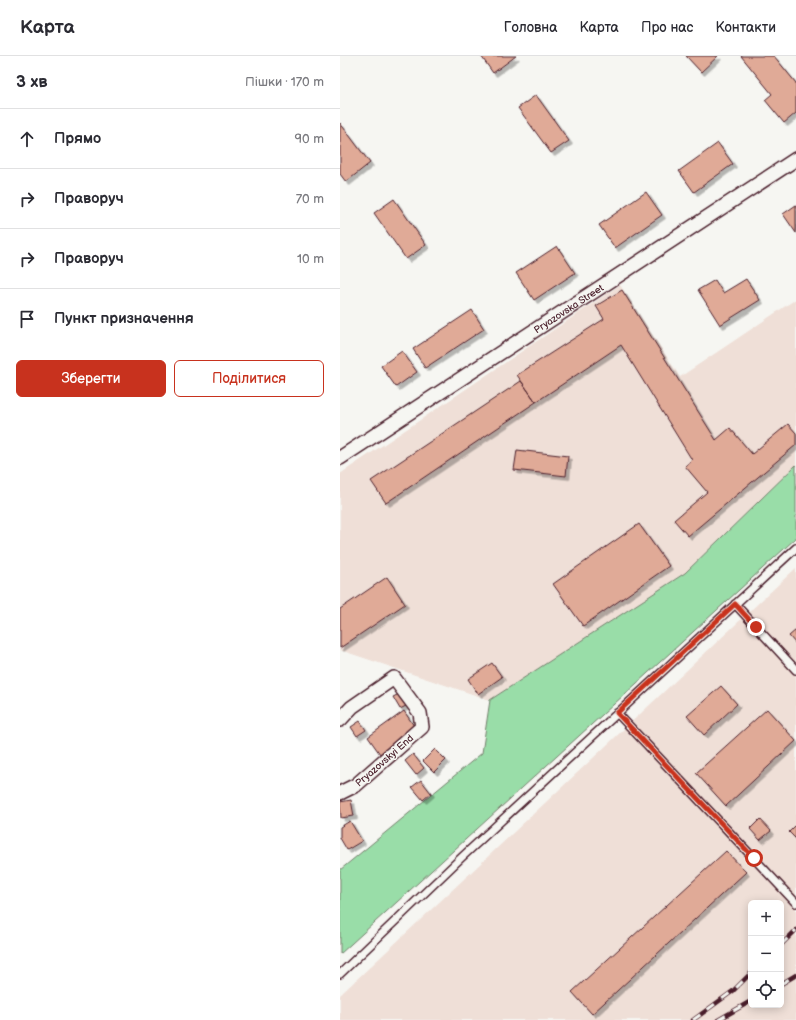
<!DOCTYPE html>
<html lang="uk">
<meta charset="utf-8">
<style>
body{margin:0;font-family:"Balsamiq Sans",sans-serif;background:#f2f2f3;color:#2b2b33}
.controls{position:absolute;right:12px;bottom:12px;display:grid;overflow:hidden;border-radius:6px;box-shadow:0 2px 10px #0003}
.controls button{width:36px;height:36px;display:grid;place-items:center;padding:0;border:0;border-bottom:1px solid #e1e1e2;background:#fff;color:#2b2b33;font:20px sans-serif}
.stop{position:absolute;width:12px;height:12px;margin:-9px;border:3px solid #c8321e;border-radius:50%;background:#fff}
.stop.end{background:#c8321e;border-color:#fff;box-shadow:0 1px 4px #0008}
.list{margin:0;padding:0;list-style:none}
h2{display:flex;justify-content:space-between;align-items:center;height:52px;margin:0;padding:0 16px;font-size:17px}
h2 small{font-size:13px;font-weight:400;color:#7c7c81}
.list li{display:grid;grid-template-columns:26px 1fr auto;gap:12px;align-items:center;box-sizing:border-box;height:60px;padding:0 16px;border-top:1px solid #e1e1e2}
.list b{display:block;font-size:15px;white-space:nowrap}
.list em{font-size:13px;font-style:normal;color:#7c7c81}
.actions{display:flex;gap:8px;padding:12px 16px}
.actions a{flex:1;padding:9px 0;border:1px solid #c8321e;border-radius:6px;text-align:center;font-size:14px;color:#c8321e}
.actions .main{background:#c8321e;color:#fff}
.icon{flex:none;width:22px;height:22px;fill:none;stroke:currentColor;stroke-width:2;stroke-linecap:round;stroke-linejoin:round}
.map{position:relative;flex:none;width:456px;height:964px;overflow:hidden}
header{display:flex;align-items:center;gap:24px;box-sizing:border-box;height:56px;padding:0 20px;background:#fff;border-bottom:1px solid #e1e1e2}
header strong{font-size:19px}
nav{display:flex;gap:22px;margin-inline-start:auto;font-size:14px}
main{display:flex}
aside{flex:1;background:#fff}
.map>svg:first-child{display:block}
.built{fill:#efdfd7;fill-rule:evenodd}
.green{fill:#99dda8;stroke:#727e6a}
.building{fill:#e0aa97;stroke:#4a1f2b;filter:url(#shadow)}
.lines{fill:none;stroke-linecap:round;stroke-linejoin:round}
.service-casing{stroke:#4a1f2b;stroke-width:10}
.minor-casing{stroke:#4a1f2b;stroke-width:16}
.service{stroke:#f6f6f2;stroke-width:7}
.minor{stroke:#f6f6f2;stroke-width:13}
.rail-casing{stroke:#4a1f2b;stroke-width:4.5}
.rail{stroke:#f6f6f2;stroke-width:3;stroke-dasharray:9;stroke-linecap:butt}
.route{stroke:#c8321e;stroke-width:5}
.labels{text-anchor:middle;stroke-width:3;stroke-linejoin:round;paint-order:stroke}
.street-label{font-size:10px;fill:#4a1f2b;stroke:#f6f6f2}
</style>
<header>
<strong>Карта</strong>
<nav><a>Головна</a><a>Карта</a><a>Про нас</a><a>Контакти</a></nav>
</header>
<main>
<aside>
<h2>3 хв<small>Пішки · 170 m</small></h2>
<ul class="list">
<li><svg class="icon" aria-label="ahead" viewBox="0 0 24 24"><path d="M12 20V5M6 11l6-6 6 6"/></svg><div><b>Прямо</b></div><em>90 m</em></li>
<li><svg class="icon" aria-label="right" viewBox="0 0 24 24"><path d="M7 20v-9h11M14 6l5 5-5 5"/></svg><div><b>Праворуч</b></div><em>70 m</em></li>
<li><svg class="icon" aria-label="right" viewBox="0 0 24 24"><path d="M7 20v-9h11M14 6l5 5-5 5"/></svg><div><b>Праворуч</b></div><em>10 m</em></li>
<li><svg class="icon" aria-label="arrive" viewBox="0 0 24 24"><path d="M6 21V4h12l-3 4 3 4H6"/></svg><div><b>Пункт призначення</b></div></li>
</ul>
<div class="actions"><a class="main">Зберегти</a><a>Поділитися</a></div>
</aside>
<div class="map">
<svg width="456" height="964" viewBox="0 0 456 964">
<defs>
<filter id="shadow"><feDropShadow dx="3.5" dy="3.5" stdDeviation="0" flood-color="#0004"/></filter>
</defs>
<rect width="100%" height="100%" fill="#f6f6f2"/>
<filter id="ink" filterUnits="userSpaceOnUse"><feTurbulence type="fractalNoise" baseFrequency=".025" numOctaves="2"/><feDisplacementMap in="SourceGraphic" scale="8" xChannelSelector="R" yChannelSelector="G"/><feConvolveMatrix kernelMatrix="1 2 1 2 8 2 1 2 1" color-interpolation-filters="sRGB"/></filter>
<g filter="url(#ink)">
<path class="built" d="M280,229L340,321L456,243V409L345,517L150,644L0,594V418Z
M456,512V964H0V939ZM411,847H441V949H411Z"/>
<path class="green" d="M456,409V482L0,898V814L142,697L150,644L345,517Z"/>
<path class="building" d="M141,0H176L153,17Z
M346,0H378L361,16Z
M401,0H434L456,27V57L444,67L425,44L432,38Z
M196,39L229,85L211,97L178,52Z
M0,67L30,107L6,126L0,118Z
M378,87L393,108L354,136L339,115Z
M306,136L322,159L275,192L259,169Z
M54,143L86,189L66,203L34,157Z
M456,149V177L443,158Z
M217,190L235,217L194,244L176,217Z
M406,223L420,244L380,269L358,234L375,224L383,237Z
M282,234L376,384L390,372L412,398L448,368L456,377V389L348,480L334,464L367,436L345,410L352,404L281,289L196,346L177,319L264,263L256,250Z
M132,254L144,273L85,312L73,293Z
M62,295L77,316L56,331L41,310Z
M181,325L196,346L46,447L31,425Z
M177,394L228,400L226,420L174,414Z
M299,468L329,510L243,570L213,528Z
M47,521L65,548L0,592V553Z
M456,574V588L449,580Z
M152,607L162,621L138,638L128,623Z
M381,630L397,648L364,679L347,660Z
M61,637L68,649L60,653L53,641Z
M427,653L456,685L386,750L356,717Z
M64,655L76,673L40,698L28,681Z
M20,665L26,674L17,680L11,671Z
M95,693L106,704L94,716L83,705Z
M73,698L84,712L76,719L65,705Z
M81,724L91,737L83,744L72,731Z
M11,744L14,760L1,762L0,746Z
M420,763L431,775L420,784L410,773Z
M10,765L22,785L7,794L0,782V771Z
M456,769V783L449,776Z
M386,795L406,816L252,958L232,936Z"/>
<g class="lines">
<defs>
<path id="service" d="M395,548L456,614
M277,657L456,847
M0,918L122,801L456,492"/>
<g id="minor">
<path id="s1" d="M0,402L456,103"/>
<path d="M0,664L12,651L54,622L80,657L82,671L16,729L0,737"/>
</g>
</defs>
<use href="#service" class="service-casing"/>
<use href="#minor" class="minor-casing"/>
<use href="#service" class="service"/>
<use href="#minor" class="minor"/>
<defs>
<path id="rail" d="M441,889L456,874
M441,928L456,919
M353,964L393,935L411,917
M378,964L411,945"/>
</defs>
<use href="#rail" class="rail-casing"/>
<use href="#rail" class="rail"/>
</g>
</g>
<g class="lines" filter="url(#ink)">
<path class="route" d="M414,802L277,657L395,548L416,571"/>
</g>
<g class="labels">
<g class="street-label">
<text dy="4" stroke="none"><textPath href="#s1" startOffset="273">Pryazovska Street</textPath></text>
<text transform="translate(44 704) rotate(-41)" y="4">Pryazovskyi End</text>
</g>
</g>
</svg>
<div class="controls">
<button>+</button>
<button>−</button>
<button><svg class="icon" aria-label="locate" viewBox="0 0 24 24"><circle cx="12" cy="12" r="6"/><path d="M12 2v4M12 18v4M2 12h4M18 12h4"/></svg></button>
</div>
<div class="stop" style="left:414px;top:802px"></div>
<div class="stop end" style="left:416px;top:571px"></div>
</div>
</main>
